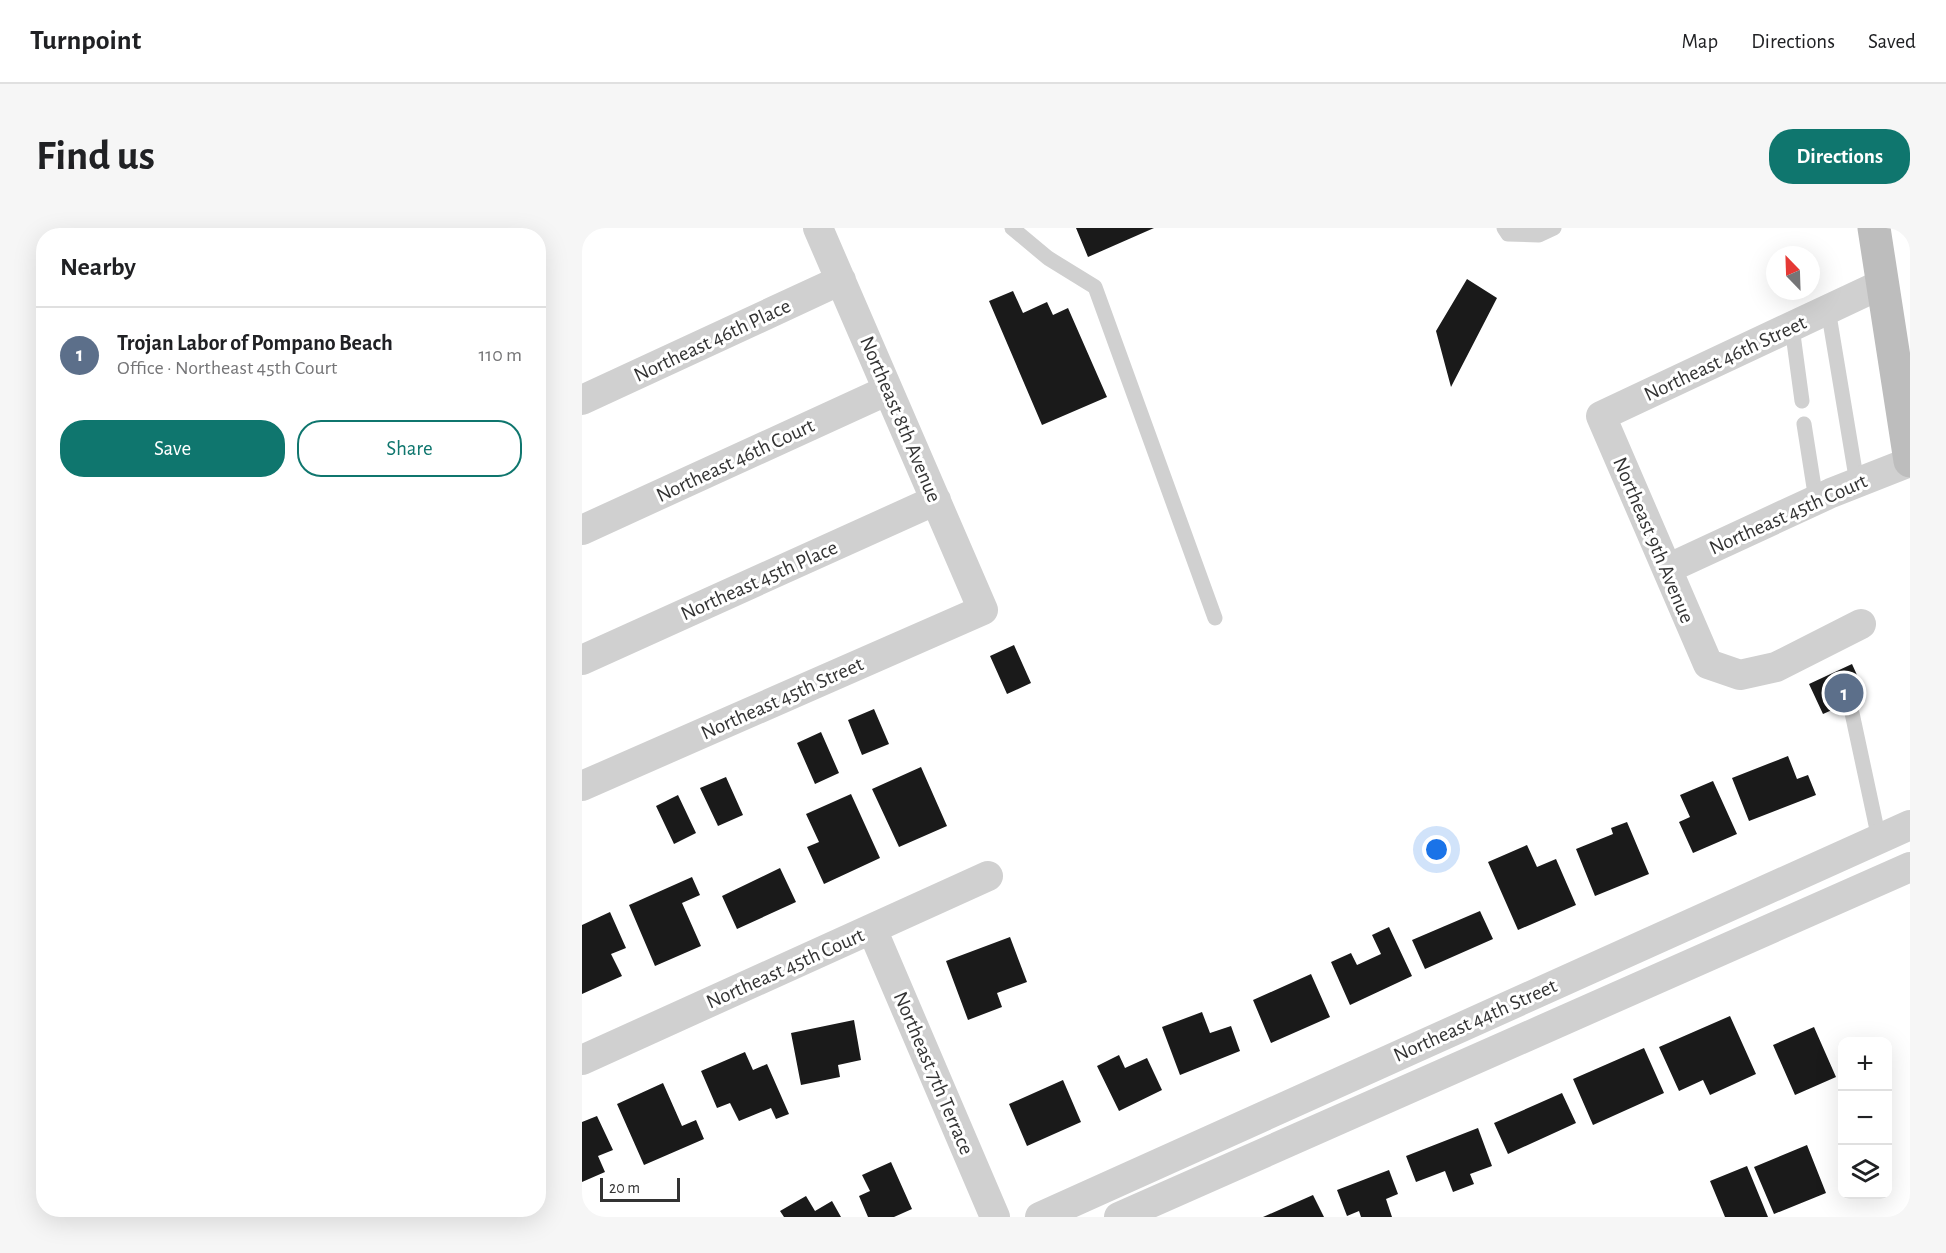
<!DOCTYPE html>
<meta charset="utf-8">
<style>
body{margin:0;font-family:"Alegreya Sans",sans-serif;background:#f6f6f6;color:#202124}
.controls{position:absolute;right:18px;bottom:18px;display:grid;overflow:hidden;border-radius:12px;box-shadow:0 6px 24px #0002}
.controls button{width:54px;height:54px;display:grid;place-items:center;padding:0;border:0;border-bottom:2px solid #e0e0e0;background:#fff;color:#202124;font:30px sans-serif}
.compass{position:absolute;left:1184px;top:18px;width:54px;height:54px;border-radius:50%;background:#fff;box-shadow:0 6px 24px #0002;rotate:337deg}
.scale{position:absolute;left:18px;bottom:15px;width:80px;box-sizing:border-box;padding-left:6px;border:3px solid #333;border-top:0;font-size:16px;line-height:21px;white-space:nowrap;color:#333;-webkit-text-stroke:4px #fff;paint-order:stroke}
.you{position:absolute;left:855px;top:622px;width:21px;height:21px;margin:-15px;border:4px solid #fff;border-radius:50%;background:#1a73e8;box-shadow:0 0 0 9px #1a73e833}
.badge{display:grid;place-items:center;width:39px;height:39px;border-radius:50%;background:#0f766e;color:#fff;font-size:20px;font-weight:700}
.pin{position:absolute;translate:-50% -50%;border:3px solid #fff;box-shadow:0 2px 6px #0006}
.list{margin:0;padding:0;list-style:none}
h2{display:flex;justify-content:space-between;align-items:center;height:78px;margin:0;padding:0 24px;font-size:26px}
h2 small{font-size:20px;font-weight:400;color:#757577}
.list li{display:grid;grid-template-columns:39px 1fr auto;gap:18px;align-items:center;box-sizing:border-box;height:96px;padding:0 24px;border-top:2px solid #e0e0e0}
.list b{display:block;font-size:22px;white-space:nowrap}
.list p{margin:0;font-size:20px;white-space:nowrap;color:#757577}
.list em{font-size:20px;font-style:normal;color:#757577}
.actions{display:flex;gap:12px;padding:18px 24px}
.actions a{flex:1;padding:14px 0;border:2px solid #0f766e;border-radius:24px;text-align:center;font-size:21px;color:#0f766e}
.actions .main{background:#0f766e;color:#fff}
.icon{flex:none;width:33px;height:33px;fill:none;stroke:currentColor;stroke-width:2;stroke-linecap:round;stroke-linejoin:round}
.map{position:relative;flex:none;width:1328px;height:989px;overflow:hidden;border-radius:24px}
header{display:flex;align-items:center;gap:36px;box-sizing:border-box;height:84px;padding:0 30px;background:#fff;border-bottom:2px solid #e0e0e0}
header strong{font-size:28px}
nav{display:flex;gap:33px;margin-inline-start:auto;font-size:21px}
.intro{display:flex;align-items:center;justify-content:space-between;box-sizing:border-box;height:144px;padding:0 36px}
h1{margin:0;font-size:42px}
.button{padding:15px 27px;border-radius:24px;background:#0f766e;color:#fff;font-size:21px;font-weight:700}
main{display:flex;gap:36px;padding:0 36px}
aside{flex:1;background:#fff;border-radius:24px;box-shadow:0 6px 24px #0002}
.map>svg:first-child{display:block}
.building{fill:#1a1a1a}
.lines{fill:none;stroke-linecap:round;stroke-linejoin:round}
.lane{stroke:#d0d0d0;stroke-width:15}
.street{stroke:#d0d0d0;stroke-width:30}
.secondary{stroke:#bdbdbd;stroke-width:33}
.labels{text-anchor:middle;stroke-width:6;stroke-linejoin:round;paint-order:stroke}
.street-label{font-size:21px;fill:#333;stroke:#fff}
</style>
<header>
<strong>Turnpoint</strong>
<nav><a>Map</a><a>Directions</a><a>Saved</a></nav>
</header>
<div class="intro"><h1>Find us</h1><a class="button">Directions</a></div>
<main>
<aside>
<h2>Nearby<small></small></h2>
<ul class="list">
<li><span class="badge" style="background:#5c6f8a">1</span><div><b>Trojan Labor of Pompano Beach</b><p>Office · Northeast 45th Court</p></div><em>110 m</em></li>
</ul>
<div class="actions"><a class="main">Save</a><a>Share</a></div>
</aside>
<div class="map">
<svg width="1328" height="989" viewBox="0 0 1328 989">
<rect width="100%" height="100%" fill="#fff"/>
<path class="building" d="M494,0H572L506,29Z
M885,51L915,70L869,159L854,103Z
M431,63L441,85L465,74L471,87L486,80L525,169L460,197L407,73Z
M432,417L449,455L425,466L408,428Z
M1270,436L1284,467L1241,486L1227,456Z
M292,481L307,516L280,527L266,492Z
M239,504L257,545L233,556L215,515Z
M1206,528L1215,551L1226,547L1234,567L1167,593L1150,550Z
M339,539L365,598L317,619L290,561Z
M144,549L161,587L136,598L118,560Z
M1131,553L1155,606L1111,625L1097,594L1108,589L1098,567Z
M269,566L298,630L242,656L225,619L237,614L224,586Z
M96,567L114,605L92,616L74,578Z
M1045,594L1067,646L1013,668L994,621L1031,606L1029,600Z
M945,617L955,639L974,631L994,677L936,702L906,634Z
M198,640L214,674L155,701L140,668Z
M110,649L118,667L100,675L119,718L73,738L47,677Z
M898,683L911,711L843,741L830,712Z
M28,684L44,720L29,726L40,748L0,766V697Z
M807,699L830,748L768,777L749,734L769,725L775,737L799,726L790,707Z
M428,709L445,754L415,765L420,779L386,792L364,733Z
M729,746L748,789L689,815L671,772Z
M620,784L628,805L649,798L658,823L598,847L580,799Z
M1148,788L1174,846L1128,867L1121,852L1097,863L1077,819Z
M272,792L279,832L256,837L258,849L219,857L209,805Z
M1232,799L1254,849L1213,867L1191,817Z
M1062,820L1082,865L1011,897L991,851Z
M163,824L171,842L185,836L207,886L194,891L189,880L157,893L148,875L135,880L119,843Z
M537,827L543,840L565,830L580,862L537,883L515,838Z
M481,852L499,894L445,918L427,876Z
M81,855L100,898L114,892L122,911L62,937L35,876Z
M980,865L994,895L926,926L912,895Z
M15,888L31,922L16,928L23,944L0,954V894Z
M896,900L910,938L888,946L892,956L871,964L863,943L834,954L824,928Z
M1225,917L1244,965L1192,986L1172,939Z
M309,934L330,981L312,989H286L277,968L288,963L280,947Z
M1165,938L1186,989H1143L1128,953Z
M807,942L816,966L804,971L810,989H779L777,983L765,988L755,962Z
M731,967L742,989H681Z
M224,968L233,983L250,973L259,989H202L198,983Z"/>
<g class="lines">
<path class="lane" d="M430,0L466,30L513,59L633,390
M922,0L926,6L957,7L972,0
M1246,81L1275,255
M1210,99L1220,173
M1222,196L1234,272
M1270,485L1297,611"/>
<path class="street" d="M0,172L259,52
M0,302L306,162
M1085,341L1249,265L1328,234
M1279,396L1194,439L1158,447L1126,436L1019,188L1300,56
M0,432L354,272
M0,558L401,382L236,0
M290,701L413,989
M0,832L406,648
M458,989L1328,597
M537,989L1328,639"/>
<path class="secondary" d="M1292,0L1328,233"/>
</g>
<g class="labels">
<g class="street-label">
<text transform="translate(130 112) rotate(-25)" y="7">Northeast 46th Place</text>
<text transform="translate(1143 130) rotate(-25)" y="7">Northeast 46th Street</text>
<text transform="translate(319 191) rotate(67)" y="7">Northeast 8th Avenue</text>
<text transform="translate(153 232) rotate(-25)" y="7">Northeast 46th Court</text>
<text transform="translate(1206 286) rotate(-24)" y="7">Northeast 45th Court</text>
<text transform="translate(1072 312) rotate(67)" y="7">Northeast 9th Avenue</text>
<text transform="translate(177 352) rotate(-24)" y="7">Northeast 45th Place</text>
<text transform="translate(200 470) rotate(-24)" y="7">Northeast 45th Street</text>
<text transform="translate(203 740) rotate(-24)" y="7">Northeast 45th Court</text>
<text transform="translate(893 792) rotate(-24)" y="7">Northeast 44th Street</text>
<text transform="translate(352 845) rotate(67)" y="7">Northeast 7th Terrace</text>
</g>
</g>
</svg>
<div class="controls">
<button>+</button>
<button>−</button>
<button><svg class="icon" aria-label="layers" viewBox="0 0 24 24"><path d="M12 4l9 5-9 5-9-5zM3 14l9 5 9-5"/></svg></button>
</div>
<svg class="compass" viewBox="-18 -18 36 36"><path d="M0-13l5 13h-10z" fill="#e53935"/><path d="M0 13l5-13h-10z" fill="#757577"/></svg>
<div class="scale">20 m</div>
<div class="you"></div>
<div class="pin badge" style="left:1262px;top:465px;background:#5c6f8a">1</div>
</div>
</main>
